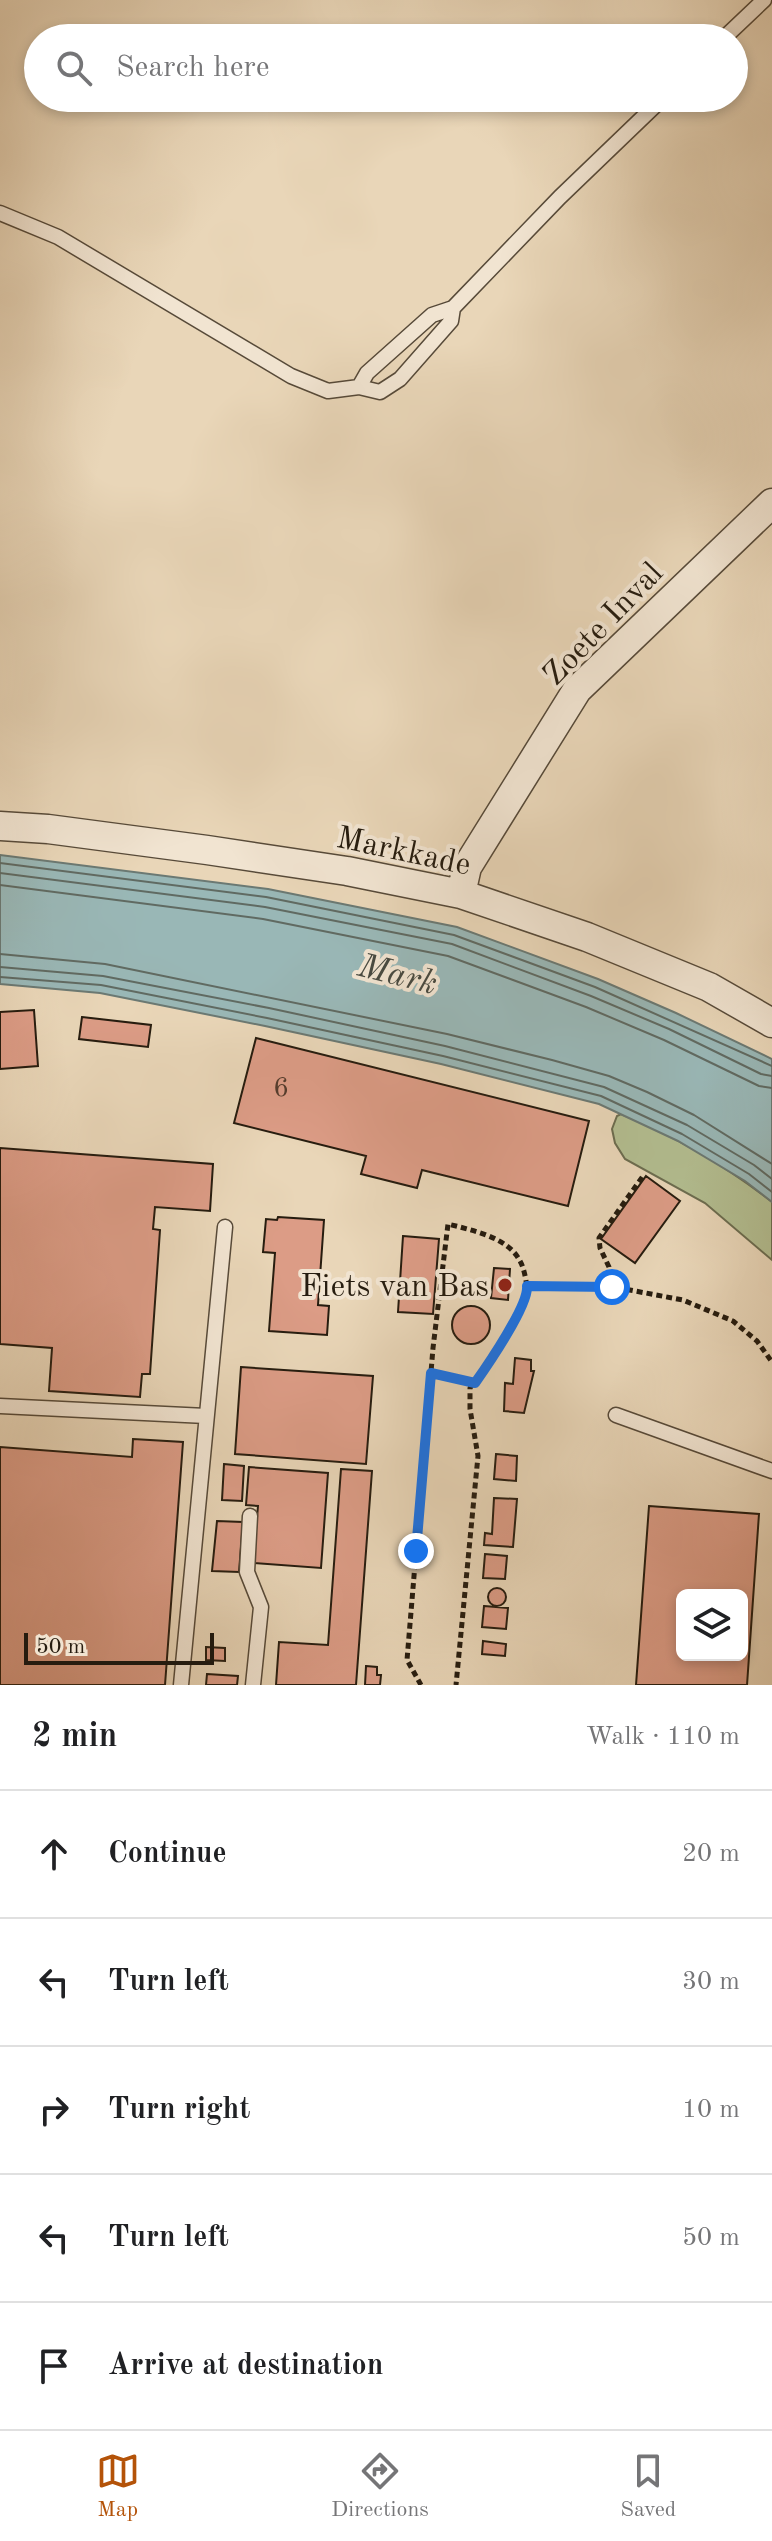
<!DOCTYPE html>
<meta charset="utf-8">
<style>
body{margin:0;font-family:"Old Standard TT",serif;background:#f6f6f6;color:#202124}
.controls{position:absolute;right:24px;bottom:24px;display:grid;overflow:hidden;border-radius:12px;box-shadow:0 4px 12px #0003}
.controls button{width:72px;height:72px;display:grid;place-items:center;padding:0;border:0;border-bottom:2px solid #e0e0e0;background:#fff;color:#202124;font:40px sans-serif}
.scale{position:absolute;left:24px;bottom:20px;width:190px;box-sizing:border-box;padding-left:8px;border:4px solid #261c0f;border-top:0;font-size:22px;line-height:28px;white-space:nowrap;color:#261c0f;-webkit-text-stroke:6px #f1e4d1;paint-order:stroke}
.stop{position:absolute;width:24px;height:24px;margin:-18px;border:6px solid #1a73e8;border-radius:50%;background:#fff}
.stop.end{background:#1a73e8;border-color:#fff;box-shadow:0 2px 8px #0008}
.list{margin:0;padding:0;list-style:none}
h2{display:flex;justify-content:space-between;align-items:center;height:104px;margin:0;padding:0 32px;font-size:34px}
h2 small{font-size:26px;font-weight:400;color:#757577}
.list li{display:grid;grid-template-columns:52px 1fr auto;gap:24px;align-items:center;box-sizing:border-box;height:128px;padding:0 32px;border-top:2px solid #e0e0e0}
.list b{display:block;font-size:30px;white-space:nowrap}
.list em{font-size:26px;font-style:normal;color:#757577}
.icon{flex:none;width:44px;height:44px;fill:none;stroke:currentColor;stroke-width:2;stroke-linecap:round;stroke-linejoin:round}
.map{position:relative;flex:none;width:772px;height:1685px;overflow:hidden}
.search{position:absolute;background:#fff;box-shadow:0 4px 12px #0003;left:24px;right:24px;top:24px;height:88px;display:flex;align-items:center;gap:20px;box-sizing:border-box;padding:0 28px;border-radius:44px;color:#757577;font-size:30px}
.sheet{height:744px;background:#fff}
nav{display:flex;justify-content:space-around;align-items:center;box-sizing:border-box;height:112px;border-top:2px solid #e0e0e0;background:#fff;font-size:22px;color:#757577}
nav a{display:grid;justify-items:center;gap:4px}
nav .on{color:#b45309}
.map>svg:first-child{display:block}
.green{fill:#b3be91;stroke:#6c6d50;stroke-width:2}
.water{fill:#99b7b6;stroke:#6b7973;stroke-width:2}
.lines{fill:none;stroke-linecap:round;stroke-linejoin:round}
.shore{stroke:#606a62;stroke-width:2}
.building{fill:#dc9c86;stroke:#261c0f;stroke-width:2;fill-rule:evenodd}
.lane-casing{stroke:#574a39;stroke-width:17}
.street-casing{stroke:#574a39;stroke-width:31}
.path{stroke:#261c0f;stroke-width:5;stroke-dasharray:6 4;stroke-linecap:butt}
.lane{stroke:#f1e4d1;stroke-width:14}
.street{stroke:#f1e4d1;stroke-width:28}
.route{stroke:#1a73e8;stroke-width:10}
.poi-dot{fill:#8f2418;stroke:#f1e4d1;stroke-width:3}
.labels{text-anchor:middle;stroke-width:8;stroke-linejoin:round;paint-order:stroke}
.number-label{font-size:28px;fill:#543c2d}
.street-label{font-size:32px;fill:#261c0f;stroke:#f1e4d1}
.poi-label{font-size:32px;fill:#261c0f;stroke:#f1e4d1;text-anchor:end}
.water-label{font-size:34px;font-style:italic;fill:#484a41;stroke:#f1e4d1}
</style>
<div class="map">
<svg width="772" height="1685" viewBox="0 0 772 1685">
<rect width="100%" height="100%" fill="#e9d6b8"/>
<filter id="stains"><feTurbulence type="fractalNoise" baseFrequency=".0025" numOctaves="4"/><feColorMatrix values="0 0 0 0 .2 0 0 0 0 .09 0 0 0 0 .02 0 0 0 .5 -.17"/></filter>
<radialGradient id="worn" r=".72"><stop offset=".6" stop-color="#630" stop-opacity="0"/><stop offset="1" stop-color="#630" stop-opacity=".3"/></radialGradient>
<path class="green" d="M621,1114C675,1136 726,1166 772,1202V1260L705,1203L625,1159L615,1143L612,1129L617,1116Z"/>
<path class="water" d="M0,855L268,889L457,927L598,979L676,1013L772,1059V1202L745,1181L678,1141L599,1104L441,1064L265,1026L100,993L0,984Z"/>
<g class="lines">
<path class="shore" d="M0,863L266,897L454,935L595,987L772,1066
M0,873L265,907L452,944L591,996L669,1029L761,1074L772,1076
M0,885L263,919L448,956L586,1007L664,1040L759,1086L772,1088
M0,954L105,964L447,1034L552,1060L609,1076L647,1092L694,1115L772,1164
M0,967L103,976L269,1008L445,1046L604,1087L687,1125L754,1165L772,1179
M0,977L101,985L267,1018L443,1056L601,1096L682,1134L749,1174L772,1192"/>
</g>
<path class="building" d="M34,1010L38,1066L0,1069V1012Z
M82,1017L151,1025L148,1047L79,1039Z
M256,1038L589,1121L568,1206L422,1170L417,1188L361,1174L366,1156L234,1123Z
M0,1148L213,1164L210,1211L155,1207L153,1229L160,1230L150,1374H142L140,1397L49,1391L52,1348L0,1344Z
M646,1176L680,1201L635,1263L601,1239Z
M278,1217L324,1220L318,1305L329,1306L327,1335L269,1331L275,1253L263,1252L266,1219L277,1220Z
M403,1236L439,1239L433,1314L398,1312Z
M494,1268L510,1269L508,1300L491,1298Z
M452 1325a19 19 0 1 1 38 0a19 19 0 1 1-38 0Z
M515,1358L531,1360V1371H534L524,1413L504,1411L505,1383L513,1384Z
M241,1367L373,1376L366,1464L235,1454Z
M133,1439L183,1442L165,1685H0V1447L132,1457Z
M496,1454L517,1456L516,1481L494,1479Z
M224,1464L244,1466L242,1501L222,1500Z
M249,1467L328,1473L321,1568L253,1563L258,1506L246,1505Z
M341,1469L372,1471L356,1685H276L279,1642L328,1645Z
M494,1498L517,1499L513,1547L484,1545L485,1533L492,1534Z
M649,1506L759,1514L747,1685H636ZM682,1595H742V1655H682Z
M217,1521L243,1522L239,1572L212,1571Z
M485,1554L507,1556L505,1579L483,1578Z
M488 1597a9 9 0 1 1 18 0a9 9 0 1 1-18 0Z
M484,1606L508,1608L506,1629L482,1627Z
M483,1641L506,1644L505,1656L482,1654Z
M206,1647L225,1648V1661L206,1660Z
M366,1666L377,1667V1675H381L380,1685H365Z
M207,1674L238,1676L237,1685H206Z"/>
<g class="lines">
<defs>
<path id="lane" d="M724,38L764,0
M0,213L58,237L291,376L328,391L359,387L367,373L432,315L453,308L560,197L663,98
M359,387L380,392L400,379L451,321L453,308
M0,1406L206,1416
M616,1415L772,1471
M250,1516L247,1572L261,1607L253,1685
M181,1685L225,1227"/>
<path id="street" d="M0,826L48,829L207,850L347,871L461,894L587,937L709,987L772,1023
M461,894L467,867L577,690L772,503"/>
</defs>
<use href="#lane" class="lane-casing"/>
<use href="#street" class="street-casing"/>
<path class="path" d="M527,1286L619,1288L683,1300L733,1321L757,1341L772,1362
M612,1287L609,1267L600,1248L599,1238L643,1176
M431,1373L475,1383
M421,1685L407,1660L433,1348L448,1224C471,1230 508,1237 520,1261C525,1270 526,1282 528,1292L493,1358L470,1388V1409L478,1456L456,1685"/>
<use href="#lane" class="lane"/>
<use href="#street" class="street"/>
</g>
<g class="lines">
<path class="route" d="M416,1551L431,1373L475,1383C487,1366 529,1305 527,1286L612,1287"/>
</g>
<circle class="poi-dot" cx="505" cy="1285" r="8"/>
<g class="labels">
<g class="number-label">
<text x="281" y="1096">6</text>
</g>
<g class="street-label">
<text transform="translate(602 623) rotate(-46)" y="11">Zoete Inval</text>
<text transform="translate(404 850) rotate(12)" y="11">Markkade</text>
</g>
<g class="poi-label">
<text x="489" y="1296">Fiets van Bas</text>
</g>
<g class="water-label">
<text transform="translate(398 973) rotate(14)" y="12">Mark</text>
</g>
</g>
<rect width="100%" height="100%" filter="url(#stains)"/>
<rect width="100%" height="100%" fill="url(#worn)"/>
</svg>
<div class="controls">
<button><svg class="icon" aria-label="layers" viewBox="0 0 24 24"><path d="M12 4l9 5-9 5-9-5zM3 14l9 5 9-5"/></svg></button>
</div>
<div class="scale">50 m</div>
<div class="stop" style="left:612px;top:1287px"></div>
<div class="stop end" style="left:416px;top:1551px"></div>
<div class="search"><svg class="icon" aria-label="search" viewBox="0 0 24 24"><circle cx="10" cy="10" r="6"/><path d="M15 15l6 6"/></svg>Search here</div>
</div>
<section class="sheet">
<h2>2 min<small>Walk · 110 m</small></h2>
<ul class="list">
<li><svg class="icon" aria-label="ahead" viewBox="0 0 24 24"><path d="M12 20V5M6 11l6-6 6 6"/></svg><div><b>Continue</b></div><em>20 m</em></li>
<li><svg class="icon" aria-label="left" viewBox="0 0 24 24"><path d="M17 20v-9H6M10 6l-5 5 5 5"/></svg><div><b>Turn left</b></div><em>30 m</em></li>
<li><svg class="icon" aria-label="right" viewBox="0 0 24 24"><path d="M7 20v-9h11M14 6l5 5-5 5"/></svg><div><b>Turn right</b></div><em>10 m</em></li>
<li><svg class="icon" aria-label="left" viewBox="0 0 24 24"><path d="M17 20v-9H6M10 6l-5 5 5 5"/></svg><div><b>Turn left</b></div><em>50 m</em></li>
<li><svg class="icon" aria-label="arrive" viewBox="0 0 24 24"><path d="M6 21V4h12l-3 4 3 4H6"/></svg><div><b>Arrive at destination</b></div></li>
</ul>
</section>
<nav>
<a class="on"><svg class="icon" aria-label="map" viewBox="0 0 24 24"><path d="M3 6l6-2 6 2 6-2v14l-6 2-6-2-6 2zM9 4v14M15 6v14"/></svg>Map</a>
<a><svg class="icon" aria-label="directions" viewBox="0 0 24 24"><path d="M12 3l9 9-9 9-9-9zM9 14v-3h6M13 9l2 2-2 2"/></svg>Directions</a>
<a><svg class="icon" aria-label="saved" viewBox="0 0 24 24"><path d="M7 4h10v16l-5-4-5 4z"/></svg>Saved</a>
</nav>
